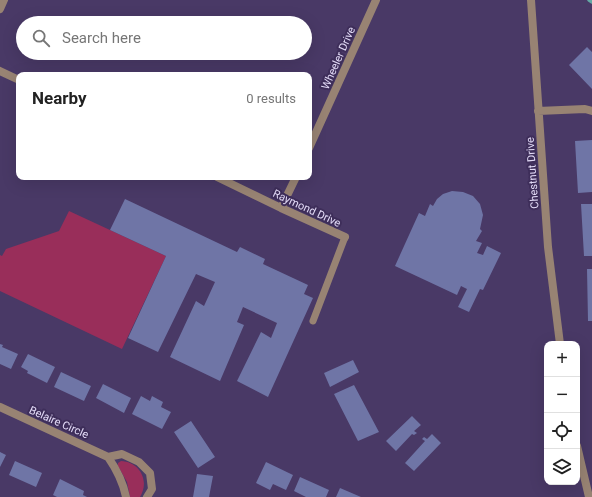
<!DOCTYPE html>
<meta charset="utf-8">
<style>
body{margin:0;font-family:Roboto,sans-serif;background:#f2f2f2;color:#222}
.controls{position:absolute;right:12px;bottom:12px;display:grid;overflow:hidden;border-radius:8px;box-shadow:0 4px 16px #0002}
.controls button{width:36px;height:36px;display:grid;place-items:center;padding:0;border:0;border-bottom:1px solid #e0e0e0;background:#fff;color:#222;font:20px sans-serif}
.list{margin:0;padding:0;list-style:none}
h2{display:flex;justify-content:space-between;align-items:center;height:52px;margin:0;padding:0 16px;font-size:17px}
h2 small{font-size:13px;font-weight:400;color:#767676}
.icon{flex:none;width:22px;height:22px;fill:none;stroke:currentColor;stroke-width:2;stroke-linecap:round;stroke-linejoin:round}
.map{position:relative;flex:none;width:592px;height:497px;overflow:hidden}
.search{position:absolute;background:#fff;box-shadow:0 4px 16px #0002;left:16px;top:16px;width:296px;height:44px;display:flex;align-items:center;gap:10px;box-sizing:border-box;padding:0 14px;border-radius:22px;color:#767676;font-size:15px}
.panel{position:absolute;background:#fff;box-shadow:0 4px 16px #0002;left:16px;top:72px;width:296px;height:108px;border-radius:8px}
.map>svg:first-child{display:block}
.green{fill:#992e5a}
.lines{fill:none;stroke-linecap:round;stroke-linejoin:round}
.stream{stroke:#64a9a5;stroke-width:3.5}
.building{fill:#6f75a6}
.service{stroke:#988373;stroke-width:7}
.minor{stroke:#988373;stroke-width:8}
.labels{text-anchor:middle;stroke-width:4;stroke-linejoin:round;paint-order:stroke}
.street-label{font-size:11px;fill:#e3dbf7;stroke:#3e2e5a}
</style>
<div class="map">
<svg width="592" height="497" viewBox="0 0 592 497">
<rect width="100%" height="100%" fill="#493966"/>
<path class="green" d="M69,211L166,256L122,349L0,291V255L2,256L6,249L59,231Z
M121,461C140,462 150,481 140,497H130L127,482L118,466V463Z"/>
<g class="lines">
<path class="stream" d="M589,0L592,2"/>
</g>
<path class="building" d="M587,47L592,52V89L569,65Z
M592,140V192L578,193L575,141Z
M452,191L463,192L473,196L480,204L483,215L480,229L482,231L476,241L482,243L477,253L483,255L487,246L501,253L483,290L480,289L469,312L458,307L467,289L461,286L457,295L395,266L419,213L425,216L430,204L433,206L437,199L443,194Z
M125,199L237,252L240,247L265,259L263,264L308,285L304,294L313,298L268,397L237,381L261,332L271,338L277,323L243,307L237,322L244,325L220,381L170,357L196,301L204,306L215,282L196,274L158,352L128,338L166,256L110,230Z
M581,204H592V256H584Z
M587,269H592V321H588Z
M0,344L3,345L2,347L18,354L11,369L0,364Z
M28,354L55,367L47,383L27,373L28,371L21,367Z
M353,360L359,372L330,387L324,373Z
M61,372L91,386L84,401L54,387Z
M103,384L131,398L124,413L96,398Z
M354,385L379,432L358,441L334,394Z
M141,396L150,401L152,396L163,402L161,407L171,412L162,429L132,414Z
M412,416L421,425L414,431L417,433L414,435L412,434L396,451L386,441Z
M191,421L215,457L198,468L174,432Z
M432,434L441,443L414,471L405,463L425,441L422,439L424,437L427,439Z
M0,452L6,455L0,467Z
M15,461L42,473L36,487L9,475Z
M266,462L293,475L286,490L273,484L270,490L256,483Z
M197,474L213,476L209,497H193Z
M300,477L329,490L326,497H306L294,491Z
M60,479L84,491L83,495L87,497H57L53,495Z
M340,488L361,497H336Z"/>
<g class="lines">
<path class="service" d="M313,321L345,237"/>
<path class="minor" d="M531,0L548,247L560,344
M0,9L4,0
M0,71L19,80
M538,111L585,109L592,111
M309,148L376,0
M217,177L281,208L345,237
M281,208L296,177
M0,407L108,457C117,470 123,482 126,497
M577,446L589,497
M108,457L122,454L139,462L150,473L152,489L147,497"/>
</g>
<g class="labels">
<g class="street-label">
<text transform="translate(338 58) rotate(-66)" y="4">Wheeler Drive</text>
<text transform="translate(532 173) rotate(-94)" y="4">Chestnut Drive</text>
<text transform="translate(307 208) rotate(25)" y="4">Raymond Drive</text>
<text transform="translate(59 422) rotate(24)" y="4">Belaire Circle</text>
</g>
</g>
</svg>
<div class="controls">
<button>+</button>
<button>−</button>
<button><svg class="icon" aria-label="locate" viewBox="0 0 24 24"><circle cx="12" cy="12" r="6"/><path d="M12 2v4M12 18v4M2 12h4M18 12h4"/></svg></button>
<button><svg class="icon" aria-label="layers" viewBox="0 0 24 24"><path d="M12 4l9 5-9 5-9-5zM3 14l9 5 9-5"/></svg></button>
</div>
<div class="search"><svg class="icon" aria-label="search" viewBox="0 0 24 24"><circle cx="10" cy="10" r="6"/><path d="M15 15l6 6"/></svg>Search here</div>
<section class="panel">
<h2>Nearby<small>0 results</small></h2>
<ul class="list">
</ul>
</section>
</div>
